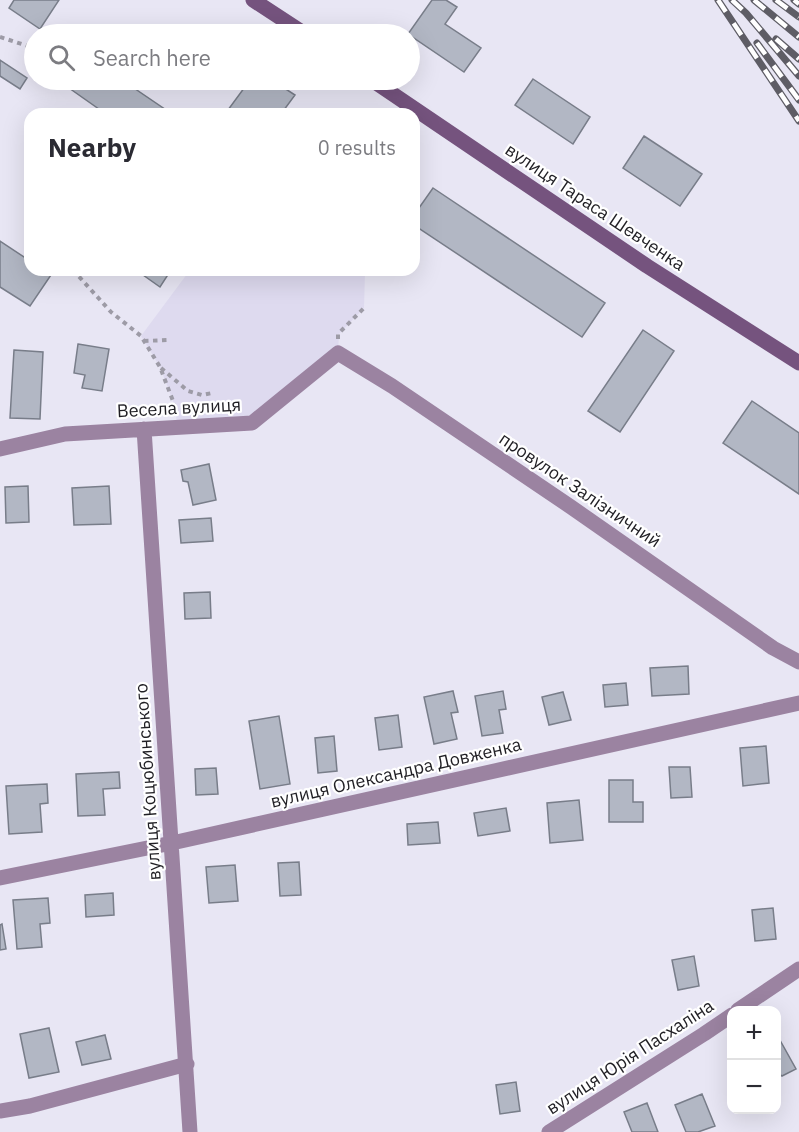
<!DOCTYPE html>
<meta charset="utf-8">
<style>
body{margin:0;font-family:"IBM Plex Sans",sans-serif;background:#f2f2f3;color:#2b2b33}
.controls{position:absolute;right:18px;bottom:18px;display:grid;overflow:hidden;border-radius:12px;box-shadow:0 6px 24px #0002}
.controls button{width:54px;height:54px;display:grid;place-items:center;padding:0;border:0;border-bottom:2px solid #e1e1e2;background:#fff;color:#2b2b33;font:30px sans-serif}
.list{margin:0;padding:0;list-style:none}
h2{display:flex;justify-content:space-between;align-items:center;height:78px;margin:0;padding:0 24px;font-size:26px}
h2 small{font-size:20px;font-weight:400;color:#7c7c81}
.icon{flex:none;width:33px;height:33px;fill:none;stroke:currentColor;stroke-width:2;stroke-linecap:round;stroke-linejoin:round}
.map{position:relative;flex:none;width:799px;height:1132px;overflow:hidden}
.search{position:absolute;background:#fff;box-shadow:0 6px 24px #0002;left:24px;top:24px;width:396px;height:66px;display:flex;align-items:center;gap:15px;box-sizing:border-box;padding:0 21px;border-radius:33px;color:#7c7c81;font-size:22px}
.panel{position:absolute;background:#fff;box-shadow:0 6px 24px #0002;left:24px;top:108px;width:396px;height:168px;border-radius:18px}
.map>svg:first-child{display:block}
.built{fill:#dedaef}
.building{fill:#b2b7c4;stroke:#787d89;stroke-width:1.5}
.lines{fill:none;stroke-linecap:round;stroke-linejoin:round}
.path{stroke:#9d9ba6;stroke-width:4;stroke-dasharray:4.5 4.5;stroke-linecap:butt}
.street{stroke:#9b83a1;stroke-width:15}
.secondary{stroke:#75537e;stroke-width:15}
.rail-casing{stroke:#5e5d65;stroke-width:7}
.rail{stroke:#fff;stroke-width:4.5;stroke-dasharray:14;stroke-linecap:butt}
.labels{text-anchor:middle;stroke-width:4.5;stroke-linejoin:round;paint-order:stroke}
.street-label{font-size:18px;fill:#201f24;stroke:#fff}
</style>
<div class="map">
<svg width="799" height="1132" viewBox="0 0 799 1132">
<rect width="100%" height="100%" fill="#e8e6f4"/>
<path class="built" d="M190,270H336L365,273L364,308L339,334L338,353L252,423L178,428L173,401L160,367L141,336Z"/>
<path class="building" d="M14,0H59L40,29L9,8Z
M432,0H446L457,7L445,24L481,48L464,72L408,34Z
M0,60L27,78L20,89L0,76Z
M533,79L590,117L573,144L515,105Z
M60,80H122L172,114H106L59,81Z
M250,80H272L295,95L281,114H225Z
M644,136L702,174L680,206L623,168Z
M433,188L605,303L582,337L414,225V215Z
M0,241L30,261V270H43L51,275L30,306L0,287Z
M136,270H171L160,287Z
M643,330L674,351L620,432L588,411Z
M78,344L109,349L102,391L82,388L85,375L74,373Z
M14,350L43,352L40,419L10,418Z
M752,401L799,433V494L723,443Z
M209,464L216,500L193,505L188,482L183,481L181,470Z
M28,486L29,522L6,523L5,487Z
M109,486L111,524L74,525L72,488Z
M211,518L213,541L181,543L179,520Z
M210,592L211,618L185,619L184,593Z
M688,666L689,694L652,696L650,668Z
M626,683L628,705L605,707L603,685Z
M453,691L458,712L451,713L457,739L434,744L424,697Z
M503,691L506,709L499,710L503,733L482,736L475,696Z
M563,692L571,720L549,725L542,697Z
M398,715L402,747L379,750L375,718Z
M279,716L290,784L260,789L249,721Z
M334,736L337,771L318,773L315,738Z
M766,746L769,783L743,786L740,748Z
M669,767H690L692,797L671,798Z
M216,768L218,794L196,795L195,769Z
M119,772L120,788L103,789L105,815L78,816L76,774Z
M609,780H633V802H643V822H609Z
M47,784L48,803L40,804L42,832L9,834L6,786Z
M579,800L583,840L550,843L547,803Z
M506,808L510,831L478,836L474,813Z
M438,822L440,843L408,845L407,824Z
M299,862L301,895L280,896L278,863Z
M235,865L238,901L209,903L206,867Z
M113,893L114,915L86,917L85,895Z
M48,898L50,923L40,924L42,947L17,949L13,900Z
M773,908L776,939L755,941L752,910Z
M2,924L6,949L0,950V925Z
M694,956L699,986L678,990L672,960Z
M49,1028L59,1072L29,1078L20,1034Z
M776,1033L796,1069L782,1076L776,1071Z
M105,1035L111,1059L82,1065L76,1042Z
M516,1082L520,1111L500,1114L496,1085Z
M702,1094L715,1126L698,1132H686L675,1105Z
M647,1103L658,1132H632L624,1112Z"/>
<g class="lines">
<path class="path" d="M0,37L34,48
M73,270L111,312L141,336L160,367L173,401L176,412
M336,270L365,273
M338,339V334L364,308
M144,341L168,340
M161,368L188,391L202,395L212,393"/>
<path class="street" d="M144,429L190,1132
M0,449L65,434L252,423L338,353L392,386L571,507L773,648L799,662
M0,878L172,843L799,703
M738,1010L799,969
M0,1111L30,1106L187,1064
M549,1132L704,1034L732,1015"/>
<path class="secondary" d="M253,0L305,34
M372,80L647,266L799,363"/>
<defs>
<path id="rail" d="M718,0L799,121
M732,0L746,13L799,76
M754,0L799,37
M776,0L799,17
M794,0L799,4
M776,39L799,59
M757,43L799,100"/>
</defs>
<use href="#rail" class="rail-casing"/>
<use href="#rail" class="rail"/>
</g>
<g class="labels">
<g class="street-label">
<text transform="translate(595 207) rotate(34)" y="6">вулиця Тараса Шевченка</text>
<text transform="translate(179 408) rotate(-3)" y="6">Весела вулиця</text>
<text transform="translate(580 490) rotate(34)" y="6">провулок Залізничний</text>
<text transform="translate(396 773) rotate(-13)" y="6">вулиця Олександра Довженка</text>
<text transform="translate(148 782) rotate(-94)" y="6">вулиця Коцюбинського</text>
<text transform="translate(630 1057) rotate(-33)" y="6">вулиця Юрія Пасхаліна</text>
</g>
</g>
</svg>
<div class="controls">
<button>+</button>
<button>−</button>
</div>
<div class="search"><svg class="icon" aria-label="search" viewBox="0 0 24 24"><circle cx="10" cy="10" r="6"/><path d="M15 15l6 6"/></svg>Search here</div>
<section class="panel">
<h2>Nearby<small>0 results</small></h2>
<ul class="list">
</ul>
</section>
</div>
